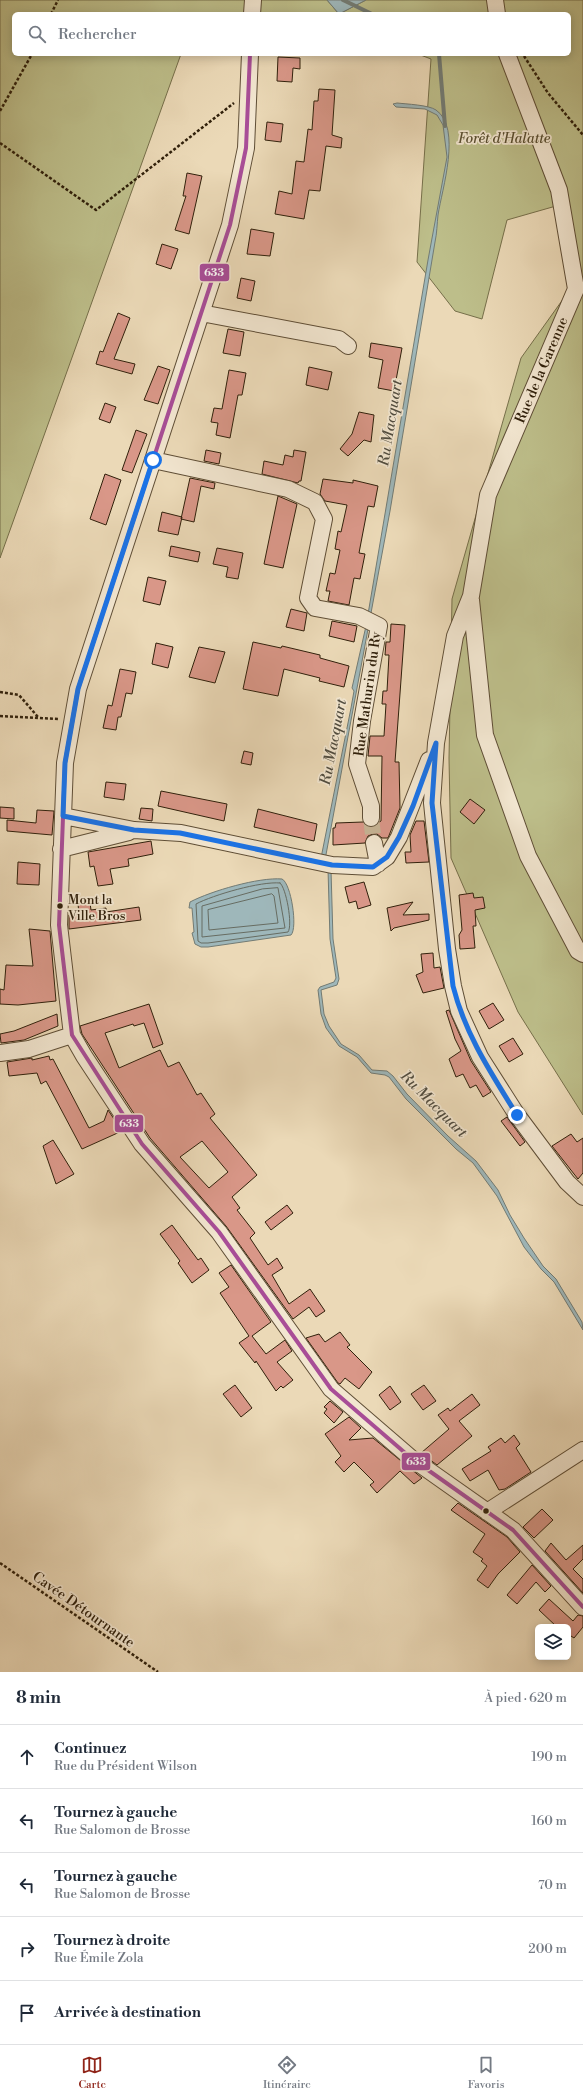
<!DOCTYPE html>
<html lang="fr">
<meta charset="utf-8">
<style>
body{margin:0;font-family:"Libre Bodoni",serif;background:#f2f2f3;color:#1f2937}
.controls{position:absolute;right:12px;bottom:12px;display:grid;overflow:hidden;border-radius:6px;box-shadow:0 2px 10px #0003}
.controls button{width:36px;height:36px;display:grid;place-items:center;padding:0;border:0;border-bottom:1px solid #e0e1e3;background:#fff;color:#1f2937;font:20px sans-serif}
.stop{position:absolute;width:12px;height:12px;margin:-9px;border:3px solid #1a73e8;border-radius:50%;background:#fff}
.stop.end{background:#1a73e8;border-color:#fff;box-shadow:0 1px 4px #0008}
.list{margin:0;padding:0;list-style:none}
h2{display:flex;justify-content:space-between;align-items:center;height:52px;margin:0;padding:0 16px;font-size:17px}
h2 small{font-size:13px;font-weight:400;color:#747a83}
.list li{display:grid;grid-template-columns:26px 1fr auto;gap:12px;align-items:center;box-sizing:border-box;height:64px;padding:0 16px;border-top:1px solid #e0e1e3}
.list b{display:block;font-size:15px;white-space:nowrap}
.list p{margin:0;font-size:13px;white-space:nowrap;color:#747a83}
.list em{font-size:13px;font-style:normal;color:#747a83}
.icon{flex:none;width:22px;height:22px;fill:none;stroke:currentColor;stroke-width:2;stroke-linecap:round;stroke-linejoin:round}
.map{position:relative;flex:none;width:583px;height:1672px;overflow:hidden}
.search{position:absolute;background:#fff;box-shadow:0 2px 10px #0003;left:12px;right:12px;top:12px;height:44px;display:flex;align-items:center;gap:10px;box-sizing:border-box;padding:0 14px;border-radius:6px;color:#747a83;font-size:15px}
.sheet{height:372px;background:#fff}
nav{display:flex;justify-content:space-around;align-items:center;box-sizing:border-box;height:56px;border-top:1px solid #e0e1e3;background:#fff;font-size:11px;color:#747a83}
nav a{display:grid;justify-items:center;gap:2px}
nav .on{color:#8f2418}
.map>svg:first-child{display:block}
.green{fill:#bdbe8a;stroke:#766f4a}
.water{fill:#9eb7ba;stroke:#727b74}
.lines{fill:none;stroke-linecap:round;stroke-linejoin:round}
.shore{stroke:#676c62;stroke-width:1}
.stream{stroke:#727b74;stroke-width:4}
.building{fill:#d99788;stroke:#30200b;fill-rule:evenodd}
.minor-tunnel{stroke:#c6b495;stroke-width:16;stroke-dasharray:16 8;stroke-linecap:butt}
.minor-casing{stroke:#5f4e36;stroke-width:18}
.path{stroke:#30200b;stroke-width:2.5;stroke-dasharray:3 2;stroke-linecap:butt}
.minor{stroke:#f2e6d0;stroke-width:16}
.bus-1-casing{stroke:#f2e6d0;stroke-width:7}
.bus-1{stroke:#a84d97;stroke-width:4}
.route{stroke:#1a73e8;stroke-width:5}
.bus-dot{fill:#30200b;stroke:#f2e6d0;stroke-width:1.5}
.labels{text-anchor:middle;stroke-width:3.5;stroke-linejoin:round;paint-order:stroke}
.bus-label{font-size:13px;fill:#30200b;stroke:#f2e6d0;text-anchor:start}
.park-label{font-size:14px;font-style:italic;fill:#5a4f31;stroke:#f2e6d0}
.street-label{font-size:14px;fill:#30200b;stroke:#f2e6d0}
.water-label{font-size:15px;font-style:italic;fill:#514d40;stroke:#f2e6d0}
.line-badge{stroke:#f2e6d0;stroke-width:1.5}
.badge-label{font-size:11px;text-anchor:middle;font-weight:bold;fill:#fff}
</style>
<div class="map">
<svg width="583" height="1672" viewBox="0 0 583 1672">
<rect width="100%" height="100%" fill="#ebd9b7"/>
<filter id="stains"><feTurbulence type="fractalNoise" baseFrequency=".005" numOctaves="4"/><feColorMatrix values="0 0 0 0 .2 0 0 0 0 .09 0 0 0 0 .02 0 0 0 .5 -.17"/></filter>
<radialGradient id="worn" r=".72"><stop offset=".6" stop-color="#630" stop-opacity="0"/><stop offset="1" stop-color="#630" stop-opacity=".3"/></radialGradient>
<path class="green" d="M0,0H327L339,14H14V54H181L0,558Z
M366,0H583V1115L518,1012L451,858L449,758L452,599L521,358L581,274L556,206L507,220L482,319L455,311L417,262L431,59L418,54H569V14H339Z"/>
<path class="water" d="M327,0H366L339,14Z
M397,103C406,104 429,105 436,110C462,128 442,189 438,215C437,224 437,233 435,242L390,511L325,860L321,858L351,708L354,691L352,688L366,626L428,260L447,157L443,125L437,115L425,109L396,107L393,104Z
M328,869L331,870L333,939L339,979L337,985L321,990L324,1014L329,1026L341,1044L359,1055L372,1070L387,1071L393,1076L407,1094L448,1136L476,1161L498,1190L510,1215L524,1238L543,1266L556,1279L582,1322L583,1330L554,1282L541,1269L524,1247L497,1196L473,1163L456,1149L406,1099L389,1077L385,1075L371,1073L357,1057L339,1046L326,1028L321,1014L318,990L320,987L334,982L336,978L330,939Z
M282,879C291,883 298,928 291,935L208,947H201L195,944L192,933L194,932L192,908H189L190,902C211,891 259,877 282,879Z"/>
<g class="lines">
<path class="shore" d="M280,883C286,887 293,925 288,932L208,943H201L198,941L196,904C213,895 261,881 280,883Z
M278,888L285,928L202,937V906L262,889Z
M272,894L274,896L278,923L209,930L208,910Z"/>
<path class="stream" d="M343,0L372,14
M439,54L445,126"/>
</g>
<path class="building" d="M278,57L300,58V69L293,68L292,82L277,81Z
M319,89L335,90L332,135L342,138L341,148L326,146L320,191L309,190L304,219L275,214L279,191L292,194L296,161L304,162L308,129L312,130L314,101H318Z
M267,122L283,124L281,142L265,140Z
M187,173L202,176L189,234L175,230L186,196H183Z
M251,229L274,233L270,256L247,254Z
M162,244L178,249L171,269L156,264Z
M241,278L255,281L251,301L237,298Z
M118,313L130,318L114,359L135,364L132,374L96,364L100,351L103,352Z
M228,329L244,332L240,356L223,353Z
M371,343L402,348L394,391L378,388L383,360L369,357Z
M158,366L170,370L158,404L144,400Z
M309,367L332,372L328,390L306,385Z
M229,370L246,373L242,395H238L230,438L216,435L218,423L211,422L214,408L222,409Z
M105,403L116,407L110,423L99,419Z
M359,412L374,415L371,442L364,440L348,456L340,449L352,434Z
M136,430L147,434L132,473L122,470Z
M206,450L221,453L219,464L204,461Z
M294,450L306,452L301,481H299L298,483L262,474L264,461L283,465L285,455L293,457Z
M105,474L121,480L106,525L90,519Z
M190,478L215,483L214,489L201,486L194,522L181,519Z
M323,479L353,483V480L378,486L374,507L368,506L359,553L365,554L360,579L354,578L349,605L328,601L330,591H326L330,573L335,574L340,550L335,549L338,531L341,532L347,505L325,501L320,494Z
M278,496L297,504L283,568L264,564Z
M162,512L182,517L178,535L158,531Z
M171,546L200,552L198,562L169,556Z
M217,548L243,553L238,579L226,577L228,567L213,564Z
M148,577L166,581L160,605L143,601Z
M291,609L307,613L304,631L286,627Z
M332,621L357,626L354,642L329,636Z
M391,624L405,625L395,762H399L400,808L388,838H382L377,834H373L368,836L365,843L333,845V828H335L336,823L363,822L371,827L381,821L382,756H368L370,736H384L386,704H382L383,691H387L389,655H385L386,642H390Z
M253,642L281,648L282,646L320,655V658L349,666L344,687L319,681L320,678L284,669L278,696L243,689Z
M156,643L173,647L168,668L152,664Z
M199,647L225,652L215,683L189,677Z
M120,669L136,672L132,694L126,693L121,717H118L116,730L103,728L108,705L112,706Z
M244,751L253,753L251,765L241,763Z
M106,782L126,784L124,800L104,797Z
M161,791L227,804L224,821L158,806Z
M470,799L485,810L474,824L460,812Z
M0,807L14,808V819L0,818Z
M141,808L153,809L152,821L139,819Z
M258,809L317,824L314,841L254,827Z
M37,810L54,811L52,835L7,831V820L36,823Z
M416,821H424L429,862L406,863L405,852H411L410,835Z
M151,841L153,854L128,859L129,866L110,869L113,884L98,886L94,866L90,867L88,852Z
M18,862L40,864L39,885L17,884Z
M364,882L371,905L358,909L356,901L349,903L345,887Z
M473,893L474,898L483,897L485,908L475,910L476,926H473L475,948L460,949L459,935L462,930L459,895Z
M413,902L403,915L429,914V920L394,928L391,931L387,908Z
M90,903L91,910L106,908V912L139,907L141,920L69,929V915L79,914L78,904Z
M29,929L50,931L56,1001L18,1005L0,1004V989L4,990L6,965L33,966Z
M433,953L434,968L440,967L444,988L423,993L416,975L423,972L421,954Z
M493,1003L504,1020L489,1029L479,1011Z
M149,1004L163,1044L153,1048L144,1023L134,1026L133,1024L105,1033L119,1068L160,1050L168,1067L179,1062L197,1095L201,1093L215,1114L210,1118L257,1175L232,1197L240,1208L237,1210L255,1233L250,1238L268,1265L277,1258L283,1268L272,1275L289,1304L310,1289L325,1311L316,1317L309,1307L293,1319L226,1226L150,1138L82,1034L80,1026ZM202,1141L228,1172L209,1188L180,1157Z
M449,1010L471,1061L491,1092L483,1097L476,1085L470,1088L463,1074L456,1077L449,1059L461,1051L455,1039L446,1011Z
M57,1014L58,1026L24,1040L1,1043L0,1034L14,1031Z
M513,1038L523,1054L509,1062L499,1046Z
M49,1056L50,1060L53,1059L89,1128L104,1121L108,1110L122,1131L82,1149L46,1081L41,1084L37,1073L9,1076L7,1062L32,1058V1060Z
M507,1117L525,1142L520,1146L501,1121Z
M571,1134L577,1142L583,1138V1173L578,1179L552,1146Z
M53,1140L74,1174L56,1184L43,1146Z
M287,1205L293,1213L271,1230L265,1222Z
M172,1225L198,1260L201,1258L209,1270L192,1283L178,1263L180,1261L160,1234Z
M231,1265L271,1322L252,1336L266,1354L285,1340L292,1351L277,1362L293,1380L283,1388L281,1386L276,1391L256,1361L255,1363L239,1343L249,1336L220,1293L229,1287L219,1273Z
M340,1332L350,1345L347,1347L372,1372L359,1389L345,1378L340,1384L338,1383L306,1338L319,1334L325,1342Z
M235,1385L252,1408L241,1417L223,1394Z
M424,1385L436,1401L423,1410L411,1394Z
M390,1386L401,1402L390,1410L379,1395Z
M472,1394L480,1405L459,1421L472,1436L437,1465L421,1453L449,1429L438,1415L448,1408L450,1411Z
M330,1401L343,1412L334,1423L324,1413L327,1409L324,1407Z
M349,1417L361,1428L349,1440L373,1438L422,1478L414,1484L400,1471L377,1493L370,1485L374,1482L354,1462L344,1472L335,1462L341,1456L325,1434Z
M514,1435L520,1444L516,1448L531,1472L505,1489L499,1490L488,1470L470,1481L462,1469L491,1451L488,1447L501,1438L505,1443Z
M458,1503L507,1537L520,1552L498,1574L488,1588L477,1580L487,1566L481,1561L483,1559L473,1552L485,1534L451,1510Z
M542,1509L553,1520L534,1538L523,1527Z
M551,1543L566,1560L583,1545V1559L573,1569L583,1579V1593L545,1551Z
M532,1565L551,1586L545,1592L536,1582L517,1604L507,1595Z
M549,1599L573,1621L578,1615L583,1616V1627L574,1638L568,1634V1627H557L539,1610Z"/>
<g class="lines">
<path class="minor-tunnel" d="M371,818L374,843"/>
<defs>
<path id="minor" d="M495,0L497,14
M252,14L253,0
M250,54L246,148L230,225L78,689L65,763L59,925L72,1035L84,1056L142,1144L219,1232L331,1389L411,1458L513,1530L583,1607
M507,54L559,190L576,289L488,495L471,596L455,636L436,743L432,803L447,949L453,986L459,1011L480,1057L517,1115L567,1182L583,1197
M201,313L339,339L348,346
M153,460L288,489L315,502L324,519L308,598L315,608L359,616L379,626L362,721L357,764L371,806V818
M471,600L485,735L528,856L578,951L583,954
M63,816L134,830L181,833L332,865L373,867L387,857L399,837L429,760
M374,843L378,864
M61,849L129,832
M0,1053L29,1049L72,1035
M487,1512L583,1450"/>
</defs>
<use href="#minor" class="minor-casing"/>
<path class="path" d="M51,14L58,0
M524,56L548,93L583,135
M0,111L32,54
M0,143L96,210L234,103
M0,692L19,695L38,717
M0,716L58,719
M0,1563L158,1672"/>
<use href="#minor" class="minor"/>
<defs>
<path id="bus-1" d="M250,54L246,148L230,225L78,689L65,763L59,925L72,1035L142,1144L219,1232L331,1389L411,1458L513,1530L583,1607"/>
</defs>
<use href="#bus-1" class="bus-1-casing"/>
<use href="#bus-1" class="bus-1"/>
</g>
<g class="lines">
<path class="route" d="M153,460L78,689L65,763L63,816L134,830L180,833L332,865L373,867L387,857L399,837L413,806L436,743L432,803L453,986C465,1034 491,1073 517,1115"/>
</g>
<g class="bus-dot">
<circle cx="60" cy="906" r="3.5"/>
<circle cx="486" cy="1511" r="3.5"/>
</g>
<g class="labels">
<g class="bus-label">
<text x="68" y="904">Mont la<tspan x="68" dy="16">Ville Bros</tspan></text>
</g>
<g class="park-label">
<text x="504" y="143">Forêt d'Halatte</text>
</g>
<g class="street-label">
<text transform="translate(541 370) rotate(-67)" y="5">Rue de la Garenne</text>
<text transform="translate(367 694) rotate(-82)" y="5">Rue Mathurin du Ry</text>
<text transform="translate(84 1609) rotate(35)" y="5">Cavée Détournante</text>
</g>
<g class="water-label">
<text transform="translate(390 423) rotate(-81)" y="5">Ru Macquart</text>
<text transform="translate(333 742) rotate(-79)" y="5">Ru Macquart</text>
<text transform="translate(434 1104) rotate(45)" y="5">Ru Macquart</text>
</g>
</g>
<g class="line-badge">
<rect x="199" y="263" width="31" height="19" rx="4" fill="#a84d97"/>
<rect x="114" y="1114" width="30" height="19" rx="4" fill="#a84d97"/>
<rect x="401" y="1452" width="30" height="19" rx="4" fill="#a84d97"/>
</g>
<g class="badge-label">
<text x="214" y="276">633</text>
<text x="129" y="1127">633</text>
<text x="416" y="1465">633</text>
</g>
<rect width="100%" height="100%" filter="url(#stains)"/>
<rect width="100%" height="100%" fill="url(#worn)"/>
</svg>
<div class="controls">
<button><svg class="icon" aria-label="layers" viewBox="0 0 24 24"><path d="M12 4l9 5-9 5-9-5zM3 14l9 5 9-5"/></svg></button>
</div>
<div class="stop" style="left:153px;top:460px"></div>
<div class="stop end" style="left:517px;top:1115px"></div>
<div class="search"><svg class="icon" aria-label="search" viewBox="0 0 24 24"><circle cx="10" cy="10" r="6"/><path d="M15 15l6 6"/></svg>Rechercher</div>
</div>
<section class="sheet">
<h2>8 min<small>À pied · 620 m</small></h2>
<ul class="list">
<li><svg class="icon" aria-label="ahead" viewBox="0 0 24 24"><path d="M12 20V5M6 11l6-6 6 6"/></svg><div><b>Continuez</b><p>Rue du Président Wilson</p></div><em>190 m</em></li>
<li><svg class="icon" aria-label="left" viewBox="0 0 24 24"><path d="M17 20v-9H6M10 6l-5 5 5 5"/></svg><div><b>Tournez à gauche</b><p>Rue Salomon de Brosse</p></div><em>160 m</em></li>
<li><svg class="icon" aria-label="left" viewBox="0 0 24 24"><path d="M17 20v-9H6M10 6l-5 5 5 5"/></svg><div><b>Tournez à gauche</b><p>Rue Salomon de Brosse</p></div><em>70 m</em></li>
<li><svg class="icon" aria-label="right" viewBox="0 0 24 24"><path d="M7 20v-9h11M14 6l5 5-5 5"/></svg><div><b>Tournez à droite</b><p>Rue Émile Zola</p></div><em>200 m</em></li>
<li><svg class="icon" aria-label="arrive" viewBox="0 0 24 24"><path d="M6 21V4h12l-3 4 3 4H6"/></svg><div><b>Arrivée à destination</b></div></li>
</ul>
</section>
<nav>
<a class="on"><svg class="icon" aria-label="map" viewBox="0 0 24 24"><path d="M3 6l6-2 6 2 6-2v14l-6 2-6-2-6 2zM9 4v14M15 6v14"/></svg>Carte</a>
<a><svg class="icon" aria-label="directions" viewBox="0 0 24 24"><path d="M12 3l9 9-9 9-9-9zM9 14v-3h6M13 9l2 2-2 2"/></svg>Itinéraire</a>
<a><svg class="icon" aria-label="saved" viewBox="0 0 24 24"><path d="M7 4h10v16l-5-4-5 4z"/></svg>Favoris</a>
</nav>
